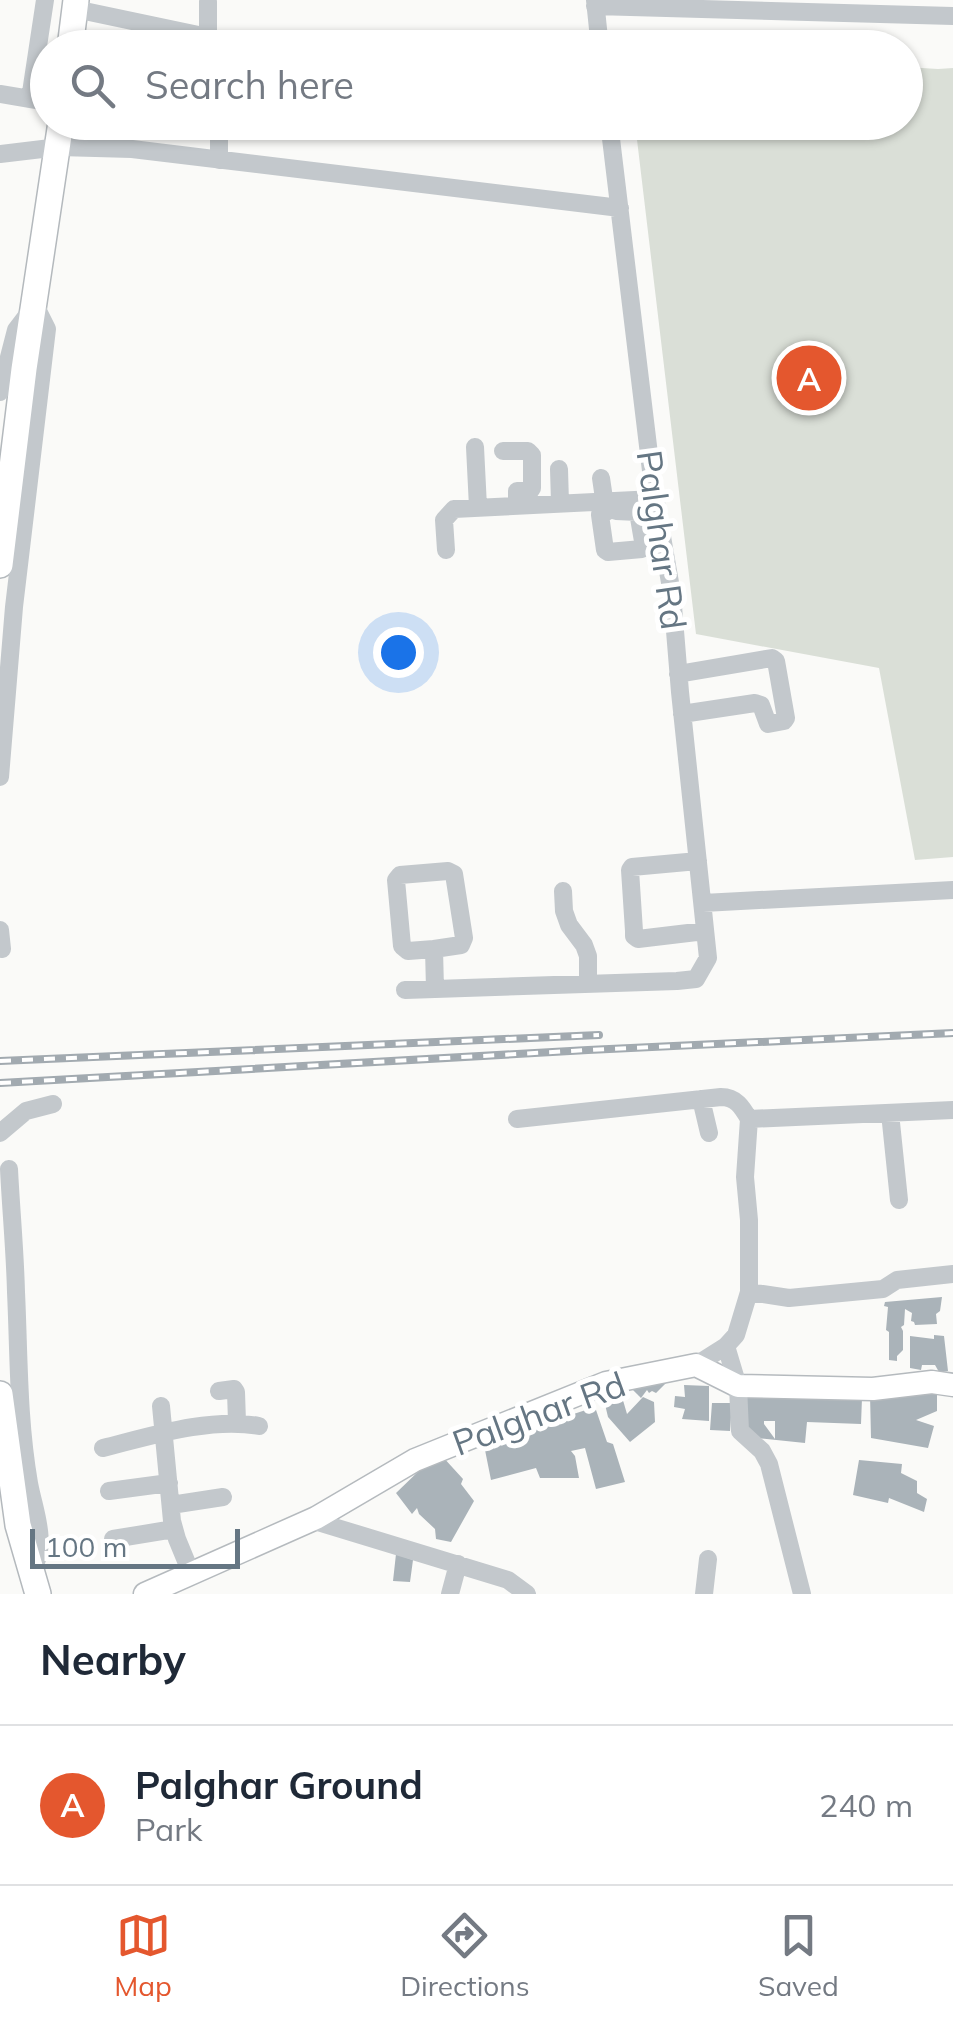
<!DOCTYPE html>
<style>
body{margin:0;font-family:Mulish,sans-serif;background:#f2f2f3;color:#1f2937}
.scale{position:absolute;left:30px;bottom:25px;width:210px;box-sizing:border-box;padding-left:10px;border:5px solid #657683;border-top:0;font-size:28px;line-height:35px;white-space:nowrap;color:#657683;-webkit-text-stroke:8px #fff;paint-order:stroke}
.you{position:absolute;left:398px;top:652px;width:35px;height:35px;margin:-25px;border:8px solid #fff;border-radius:50%;background:#1a73e8;box-shadow:0 0 0 15px #1a73e833}
.badge{display:grid;place-items:center;width:65px;height:65px;border-radius:50%;background:#e4572e;color:#fff;font-size:32px;font-weight:700}
.pin{position:absolute;translate:-50% -50%;border:5px solid #fff;box-shadow:0 2px 10px #0006}
.list{margin:0;padding:0;list-style:none}
h2{display:flex;justify-content:space-between;align-items:center;height:130px;margin:0;padding:0 40px;font-size:42px}
h2 small{font-size:32px;font-weight:400;color:#747a83}
.list li{display:grid;grid-template-columns:65px 1fr auto;gap:30px;align-items:center;box-sizing:border-box;height:160px;padding:0 40px;border-top:2px solid #e0e1e3}
.list b{display:block;font-size:38px;white-space:nowrap}
.list p{margin:0;font-size:32px;white-space:nowrap;color:#747a83}
.list em{font-size:32px;font-style:normal;color:#747a83}
.icon{flex:none;width:55px;height:55px;fill:none;stroke:currentColor;stroke-width:2;stroke-linecap:round;stroke-linejoin:round}
.map{position:relative;flex:none;width:953px;height:1594px;overflow:hidden}
.search{position:absolute;background:#fff;box-shadow:0 2px 8px #0004;left:30px;right:30px;top:30px;height:110px;display:flex;align-items:center;gap:25px;box-sizing:border-box;padding:0 35px;border-radius:55px;color:#747a83;font-size:38px}
.sheet{height:290px;background:#fff}
nav{display:flex;justify-content:space-around;align-items:center;box-sizing:border-box;height:140px;border-top:2px solid #e0e1e3;background:#fff;font-size:28px;color:#747a83}
nav a{display:grid;justify-items:center;gap:5px}
nav .on{color:#e4572e}
.map>svg:first-child{display:block}
.green{fill:#dadfd7}
.building{fill:#aab3b9;fill-rule:evenodd}
.lines{fill:none;stroke-linecap:round;stroke-linejoin:round}
.major-casing{stroke:#b5babe;stroke-width:25}
.highway-casing{stroke:#b4b9bd;stroke-width:28}
.minor{stroke:#c3c8cc;stroke-width:18}
.major{stroke:#fff;stroke-width:22}
.highway{stroke:#fff;stroke-width:25}
.rail-casing{stroke:#a2aab0;stroke-width:8}
.rail{stroke:#fff;stroke-width:4;stroke-dasharray:11;stroke-linecap:butt}
.labels{text-anchor:middle;stroke-width:10;stroke-linejoin:round;paint-order:stroke}
.street-label{font-size:35px;fill:#657683;stroke:#fff}
</style>
<div class="map">
<svg width="953" height="1594" viewBox="0 0 953 1594">
<rect width="100%" height="100%" fill="#fafaf8"/>
<path class="green" d="M906,67L938,69L953,68V857L915,860L879,668L696,634L635,123L906,122Z"/>
<path class="building" d="M942,1297L940,1311L936,1314L937,1324L915,1325L914,1322L911,1321L912,1313L905,1309L904,1325L901,1327L903,1331V1350L897,1356V1361L889,1360V1332L886,1330L888,1307L884,1306L885,1302Z
M934,1335L944,1336L948,1371L939,1372L935,1365H922L921,1370L910,1368V1336L934,1339Z
M668,1381L656,1393L652,1391L649,1393L647,1390L641,1398L630,1387Z
M684,1385L709,1386V1421L682,1419L685,1409L674,1407L675,1396L685,1397Z
M620,1390L627,1414L643,1397L654,1402L655,1422L630,1442L608,1417L603,1396Z
M937,1391V1411L916,1420L934,1426L928,1448L871,1438L870,1394Z
M743,1394L862,1398L861,1424L807,1422L805,1443L756,1438L744,1426ZM764,1421H775V1439L764,1424Z
M712,1403H732L730,1431L710,1430Z
M595,1407L607,1442L613,1444L625,1482L596,1489L585,1448L571,1451L575,1456L579,1478H540L536,1468L491,1480L485,1450L543,1424Z
M442,1456L463,1479L461,1484L474,1501L451,1542L436,1539L435,1529L419,1514L417,1508L412,1514L396,1493L425,1465Z
M859,1460L902,1464L901,1473L917,1481V1493L927,1499L924,1512L889,1498L888,1503L853,1495Z
M396,1554L413,1560L410,1582L393,1581Z"/>
<g class="lines">
<defs>
<path id="major" d="M145,1594L316,1518L415,1460L606,1383L696,1365L738,1386L873,1389L932,1382L953,1385"/>
<path id="highway" d="M70,48L76,0
M0,565L24,369L61,122
M0,1394L18,1525L38,1594"/>
</defs>
<use href="#major" class="major-casing"/>
<use href="#highway" class="highway-casing"/>
<path class="minor" d="M595,0L600,48
M595,6L953,16
M75,9L208,37
M208,47V2
M0,94L48,102
M30,99L45,0
M219,122V160
M0,154L59,147L132,149L620,208
M0,392L16,330L35,305L47,329L14,607L0,777
M475,447L478,507
M503,451H528L532,455V488L530,491H517V505
M559,469L560,503
M601,478L606,512L600,515L605,550L608,552L642,549L644,547L638,512L616,511
M446,550L444,520L454,509L655,499
M678,674L772,658L776,661L786,718L784,721L768,724L761,705L755,703L682,714
M698,861L632,867L630,870L634,931V936L638,939L705,931
M563,891L564,911L569,925L584,945L588,956V984
M703,903L953,890
M0,930L2,949
M434,949L461,945L464,938L454,874L448,871L400,875L396,880L402,946L408,951L434,949L435,989
M405,990L677,981L696,979L708,958L680,692L672,594L652,479L609,122
M701,1099L709,1133
M890,1113L899,1200
M517,1119L721,1097C736,1097 742,1107 749,1119
M749,1119L953,1110
M0,1133L26,1111L53,1104
M9,1169C11,1210 15,1251 16,1292C19,1356 18,1420 29,1483C35,1515 48,1541 32,1572
M749,1292L789,1298L883,1289L897,1280L953,1274
M726,1346L738,1386L740,1431L762,1451L769,1464L802,1594
M696,1365L726,1346L736,1335L749,1292V1220L745,1177L749,1119
M219,1391L234,1389L236,1392L237,1422
M161,1406L172,1521L177,1539L191,1573
M103,1448C151,1436 210,1417 259,1426
M109,1491L169,1483
M171,1505L223,1497
M311,1520L508,1580L527,1594
M113,1539L174,1529
M450,1594L458,1564
M704,1594L708,1559"/>
<use href="#major" class="major"/>
<use href="#highway" class="highway"/>
<defs>
<path id="rail" d="M0,1061L599,1035
M0,1083L588,1050L953,1033"/>
</defs>
<use href="#rail" class="rail-casing"/>
<use href="#rail" class="rail"/>
</g>
<g class="labels">
<g class="street-label">
<text transform="translate(661 540) rotate(82)" y="12">Palghar Rd</text>
<text transform="translate(539 1414) rotate(-20)" y="12">Palghar Rd</text>
</g>
</g>
</svg>
<div class="scale">100 m</div>
<div class="you"></div>
<div class="pin badge" style="left:809px;top:378px">A</div>
<div class="search"><svg class="icon" aria-label="search" viewBox="0 0 24 24"><circle cx="10" cy="10" r="6"/><path d="M15 15l6 6"/></svg>Search here</div>
</div>
<section class="sheet">
<h2>Nearby<small></small></h2>
<ul class="list">
<li><span class="badge">A</span><div><b>Palghar Ground</b><p>Park</p></div><em>240 m</em></li>
</ul>
</section>
<nav>
<a class="on"><svg class="icon" aria-label="map" viewBox="0 0 24 24"><path d="M3 6l6-2 6 2 6-2v14l-6 2-6-2-6 2zM9 4v14M15 6v14"/></svg>Map</a>
<a><svg class="icon" aria-label="directions" viewBox="0 0 24 24"><path d="M12 3l9 9-9 9-9-9zM9 14v-3h6M13 9l2 2-2 2"/></svg>Directions</a>
<a><svg class="icon" aria-label="saved" viewBox="0 0 24 24"><path d="M7 4h10v16l-5-4-5 4z"/></svg>Saved</a>
</nav>
